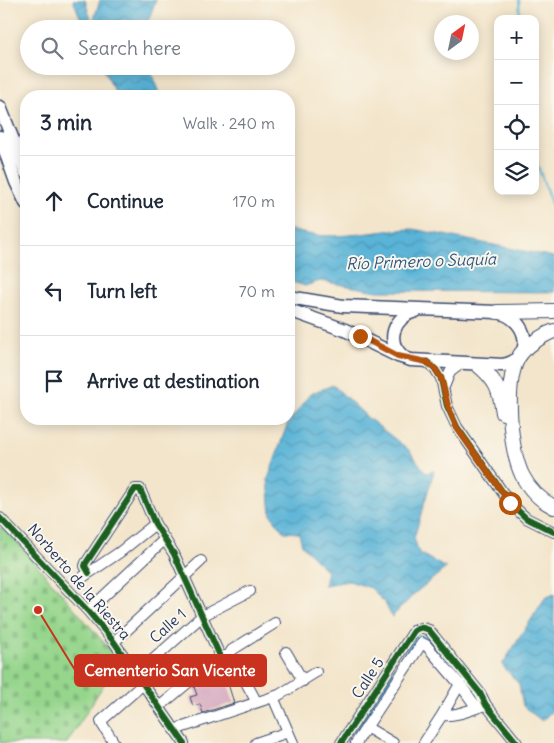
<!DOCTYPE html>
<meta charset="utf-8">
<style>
body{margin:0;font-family:Delius,sans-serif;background:#f2f2f3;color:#1f2937}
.controls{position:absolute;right:15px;top:15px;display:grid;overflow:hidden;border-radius:10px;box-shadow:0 2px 12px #0003}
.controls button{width:45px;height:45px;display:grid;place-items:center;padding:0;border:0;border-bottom:1px solid #e0e1e3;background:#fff;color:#1f2937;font:25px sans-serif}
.compass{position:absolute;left:434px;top:15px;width:45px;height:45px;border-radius:50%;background:#fff;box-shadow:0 2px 12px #0003;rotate:33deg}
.stop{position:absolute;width:15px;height:15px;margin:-11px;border:4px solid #b45309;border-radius:50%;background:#fff}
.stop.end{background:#b45309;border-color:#fff;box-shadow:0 1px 5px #0008}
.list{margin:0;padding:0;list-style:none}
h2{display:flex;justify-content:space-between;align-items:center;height:65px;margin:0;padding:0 20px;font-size:21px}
h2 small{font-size:16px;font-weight:400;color:#747a83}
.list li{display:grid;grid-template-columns:32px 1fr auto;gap:15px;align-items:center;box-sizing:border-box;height:90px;padding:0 20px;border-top:1px solid #e0e1e3}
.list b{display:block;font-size:19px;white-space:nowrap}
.list em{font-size:16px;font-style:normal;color:#747a83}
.icon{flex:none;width:28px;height:28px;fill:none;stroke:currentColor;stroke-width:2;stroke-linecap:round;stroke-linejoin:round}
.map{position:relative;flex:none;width:554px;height:743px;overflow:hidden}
.search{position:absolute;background:#fff;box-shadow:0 2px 12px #0003;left:20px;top:20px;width:275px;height:55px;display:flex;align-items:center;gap:12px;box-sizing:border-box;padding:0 18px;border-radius:28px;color:#747a83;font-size:19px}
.panel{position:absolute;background:#fff;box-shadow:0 2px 12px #0003;left:20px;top:90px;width:275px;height:335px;border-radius:20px}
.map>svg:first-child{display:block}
.cemetery{fill:url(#cemetery-stones);stroke:#588275}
.water{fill:url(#water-waves);stroke:#3a729a}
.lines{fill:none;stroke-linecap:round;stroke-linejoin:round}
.stream{stroke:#5ab4d7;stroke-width:2}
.canal{stroke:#5ab4d7;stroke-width:7}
.building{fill:#d5a8be}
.minor-casing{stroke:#3b4a6e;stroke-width:12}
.major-casing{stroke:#3b4a6e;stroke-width:15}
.highway-casing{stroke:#3b4a6e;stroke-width:16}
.minor{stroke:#fff;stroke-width:10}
.major{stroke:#fff;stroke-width:12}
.highway{stroke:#fff;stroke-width:14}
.cycleway-casing{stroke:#fbf7ec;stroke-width:9}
.cycleway{stroke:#1b5e20;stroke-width:6}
.route{stroke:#b45309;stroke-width:6}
.labels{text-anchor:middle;stroke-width:4;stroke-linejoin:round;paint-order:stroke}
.street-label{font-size:15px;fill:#1b2f5e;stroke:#fbf7ec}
.water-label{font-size:16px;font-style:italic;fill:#2e5782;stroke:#fbf7ec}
.leader{fill:none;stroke:#c8321e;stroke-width:2}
.callout-dot{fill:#c8321e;stroke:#fbf7ec;stroke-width:2}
.callout{fill:#c8321e;stroke:#c8321e;stroke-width:2}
.callout-label{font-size:16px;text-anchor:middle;font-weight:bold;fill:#fff}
</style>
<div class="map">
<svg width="554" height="743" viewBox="0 0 554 743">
<defs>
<pattern id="cemetery-stones" width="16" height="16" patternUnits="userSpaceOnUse" patternTransform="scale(1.25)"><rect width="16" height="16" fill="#95d58c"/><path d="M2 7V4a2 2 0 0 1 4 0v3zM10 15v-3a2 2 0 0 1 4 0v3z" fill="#80b77b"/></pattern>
<pattern id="water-waves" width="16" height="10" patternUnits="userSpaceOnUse" patternTransform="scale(1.25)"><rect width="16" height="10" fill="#5ab4d7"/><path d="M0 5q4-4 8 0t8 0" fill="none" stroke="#4a93b2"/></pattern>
</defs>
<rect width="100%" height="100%" fill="#fbf7ec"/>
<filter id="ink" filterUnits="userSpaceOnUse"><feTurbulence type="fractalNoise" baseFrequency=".02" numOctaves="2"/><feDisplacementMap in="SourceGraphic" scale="10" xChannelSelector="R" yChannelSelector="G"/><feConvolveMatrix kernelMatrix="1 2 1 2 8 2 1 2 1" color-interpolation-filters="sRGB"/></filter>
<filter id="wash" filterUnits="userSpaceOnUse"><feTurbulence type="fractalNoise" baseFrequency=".0096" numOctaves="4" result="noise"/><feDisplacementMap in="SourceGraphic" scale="20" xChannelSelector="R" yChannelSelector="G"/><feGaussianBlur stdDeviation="1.12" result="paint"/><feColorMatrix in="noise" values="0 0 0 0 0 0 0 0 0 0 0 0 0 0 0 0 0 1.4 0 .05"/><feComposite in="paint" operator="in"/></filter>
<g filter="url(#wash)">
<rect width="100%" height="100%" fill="#f3e5cb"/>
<path class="cemetery" d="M0,527L10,534L106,645L118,662L67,743H0Z"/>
<path class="water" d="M73,0H85L89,14L93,22L100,0H156L145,29H85Z
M102,66H149L160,96H117Z
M289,229C328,244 372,230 413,229L554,257V292L377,291L320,281L305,286L289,281Z
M333,385L368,418L409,450L426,473L434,471L414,538L419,553L446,568L415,593L392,617L385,603L371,588L349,581L324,585L327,571L302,545L299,533L284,532L271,515L268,479L287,425L310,394Z
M554,594V709L542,721L523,706L519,684L502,665L545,598Z"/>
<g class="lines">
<path class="stream" d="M519,0L520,19
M535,157L554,212"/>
<path class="canal" d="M350,743L417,638L425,639L431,646"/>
</g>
<g id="blocks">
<path class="building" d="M225,674L234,703L203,713L200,704L193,706L190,697L197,695L194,687L198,683Z"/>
</g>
</g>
<g filter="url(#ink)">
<use href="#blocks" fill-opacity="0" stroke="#3b4a6e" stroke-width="1"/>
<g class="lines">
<defs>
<path id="minor" d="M427,362L436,370L441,378L447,406L457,427L510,503L526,518L554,532
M444,387L450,372L462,363
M0,518L88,611L114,642L184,743
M89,573L85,566L86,563L135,489H140L155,524L174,554L220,656
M83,577L120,552L155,524
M88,611L165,539
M114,642L201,561
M286,652L303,681
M228,656L232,650L275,623
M136,675L202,616L250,591
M273,697L293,743
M159,707L220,656H228L234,660L256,701
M442,715L460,684
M366,727L393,743
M174,730L279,695L316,672
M114,743L102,724L101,721L142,685
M256,743L288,732
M341,743L414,631C419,627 422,627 429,630L480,693L486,705L517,743
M356,743L422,643L426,645L462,687L477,708
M424,743L442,715C454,717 470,710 482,706"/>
<path id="major" d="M0,107L26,173
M0,137L16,182L26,203
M289,297L343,306L497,312C529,318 536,359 503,365L411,360L398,356L345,330L289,310
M404,357C384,342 394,316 416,311"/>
<path id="highway" d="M497,312L554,311
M554,331C543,335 524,347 518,358C504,384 510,449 522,475C529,489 540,500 554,507
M478,365C496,380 500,390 503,413"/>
</defs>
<use href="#minor" class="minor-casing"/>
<use href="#major" class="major-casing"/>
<use href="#highway" class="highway-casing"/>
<use href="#minor" class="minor"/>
<use href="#major" class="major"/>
<use href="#highway" class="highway"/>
<defs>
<path id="cycleway" d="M427,362L436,370L441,378L447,406L457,427L510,503L526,518L554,532
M0,518L88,611L114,642L184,743
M89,573L85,566L86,563L135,489H140L155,524L174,554L220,656
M341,743L414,631C419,627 422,627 429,630L480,693L486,705L517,743"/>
</defs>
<use href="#cycleway" class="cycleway-casing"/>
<use href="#cycleway" class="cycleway"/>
</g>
</g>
<g class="lines" filter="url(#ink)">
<path class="route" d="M360,336L398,356L427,362L436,370L441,378L448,406L457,428L510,503"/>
</g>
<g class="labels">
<g class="street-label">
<text transform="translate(79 582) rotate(49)" y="5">Norberto de la Riestra</text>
<text transform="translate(168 626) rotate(-42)" y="5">Calle 1</text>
<text transform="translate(368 678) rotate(-57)" y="5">Calle 5</text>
</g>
<g class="water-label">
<text transform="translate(421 261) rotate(-2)" y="6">Río Primero o Suquía</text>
</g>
</g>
<path class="leader" d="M38 610L75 670"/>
<circle class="callout-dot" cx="38" cy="610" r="5"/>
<rect class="callout" x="75" y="655" width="191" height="31" rx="5"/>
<g class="callout-label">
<text x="170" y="676">Cementerio San Vicente</text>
</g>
</svg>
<div class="controls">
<button>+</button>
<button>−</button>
<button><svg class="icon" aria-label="locate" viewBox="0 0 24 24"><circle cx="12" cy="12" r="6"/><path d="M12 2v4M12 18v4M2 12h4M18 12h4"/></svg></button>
<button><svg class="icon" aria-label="layers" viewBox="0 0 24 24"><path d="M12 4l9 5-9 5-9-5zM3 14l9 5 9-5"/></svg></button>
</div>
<svg class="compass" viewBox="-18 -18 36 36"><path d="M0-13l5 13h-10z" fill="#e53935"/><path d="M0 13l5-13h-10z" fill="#747a83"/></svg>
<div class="stop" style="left:510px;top:503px"></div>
<div class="stop end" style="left:360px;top:336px"></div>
<div class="search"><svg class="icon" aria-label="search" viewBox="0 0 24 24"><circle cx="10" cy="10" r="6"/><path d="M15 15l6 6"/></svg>Search here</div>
<section class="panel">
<h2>3 min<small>Walk · 240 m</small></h2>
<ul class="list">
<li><svg class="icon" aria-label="ahead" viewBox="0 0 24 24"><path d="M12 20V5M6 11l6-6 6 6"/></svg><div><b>Continue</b></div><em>170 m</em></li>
<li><svg class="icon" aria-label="left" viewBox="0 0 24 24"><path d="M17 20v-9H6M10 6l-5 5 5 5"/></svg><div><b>Turn left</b></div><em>70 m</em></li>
<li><svg class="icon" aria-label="arrive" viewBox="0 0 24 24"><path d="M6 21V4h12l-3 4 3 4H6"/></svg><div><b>Arrive at destination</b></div></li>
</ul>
</section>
</div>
